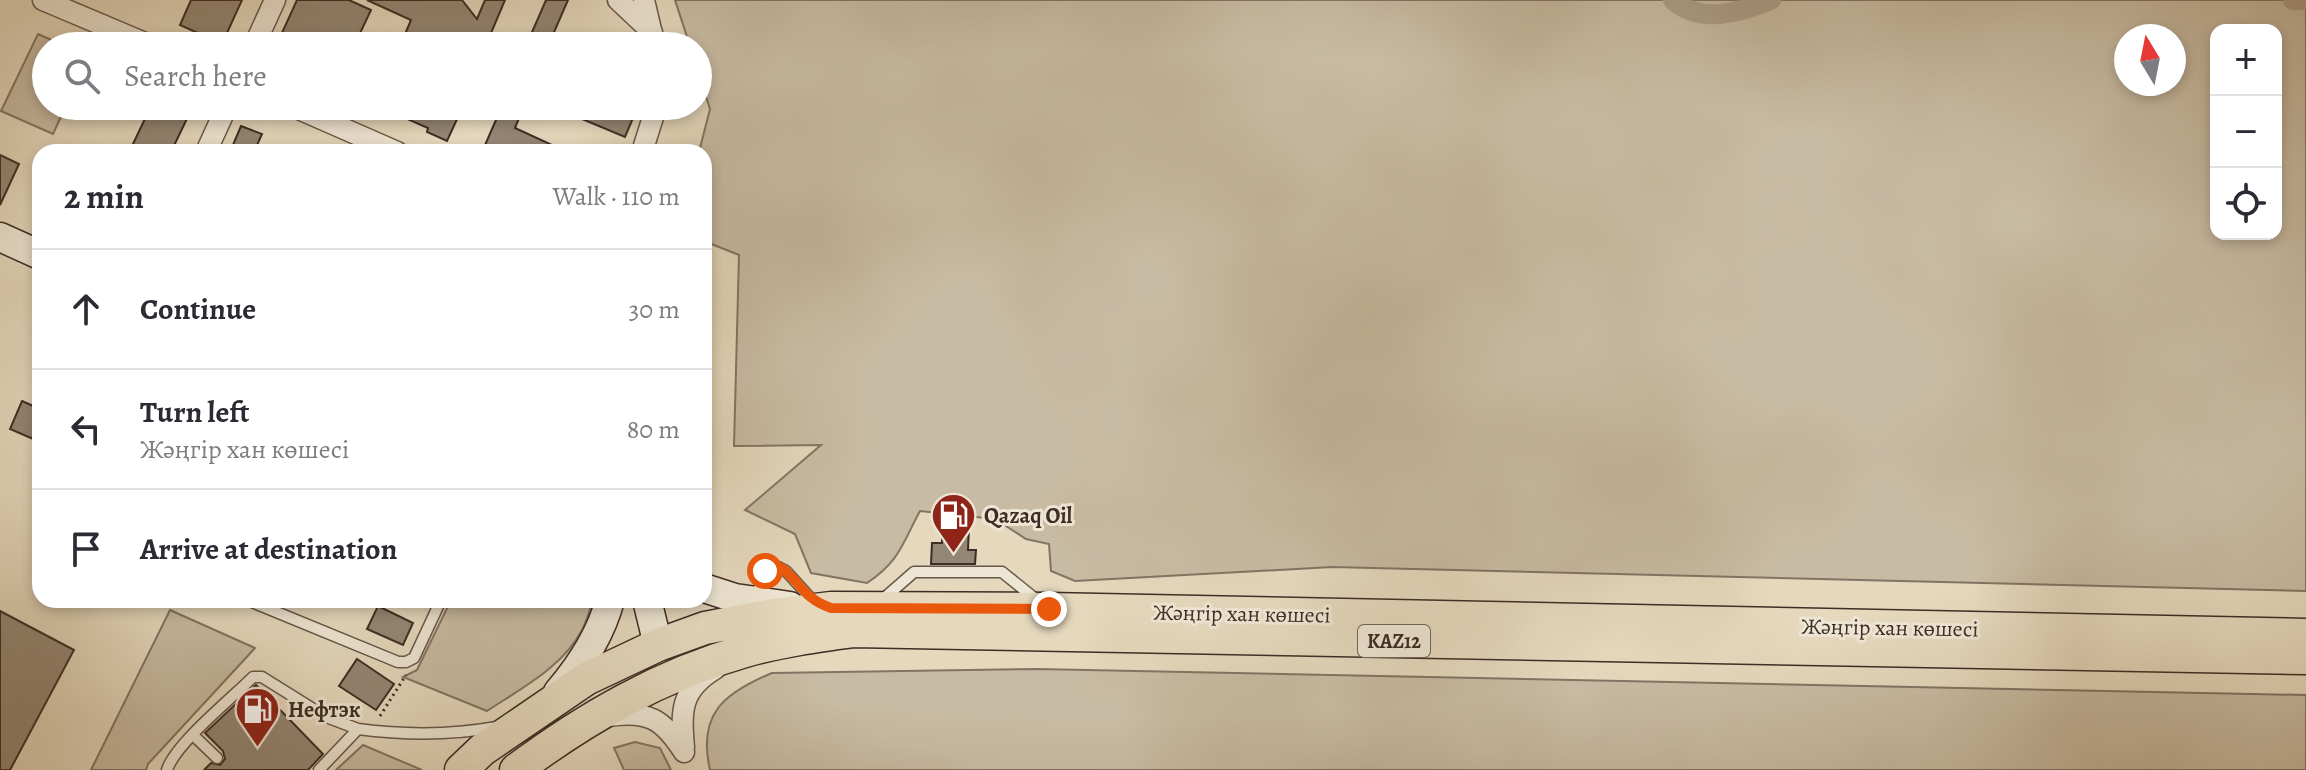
<!DOCTYPE html>
<meta charset="utf-8">
<style>
body{margin:0;font-family:Alegreya,serif;background:#f2f2f3;color:#2b2b33}
.controls{position:absolute;right:24px;top:24px;display:grid;overflow:hidden;border-radius:16px;box-shadow:0 4px 12px #0003}
.controls button{width:72px;height:72px;display:grid;place-items:center;padding:0;border:0;border-bottom:2px solid #e1e1e2;background:#fff;color:#2b2b33;font:40px sans-serif}
.compass{position:absolute;left:2114px;top:24px;width:72px;height:72px;border-radius:50%;background:#fff;box-shadow:0 4px 12px #0003;rotate:350deg}
.stop{position:absolute;width:24px;height:24px;margin:-18px;border:6px solid #ea580c;border-radius:50%;background:#fff}
.stop.end{background:#ea580c;border-color:#fff;box-shadow:0 2px 8px #0008}
.list{margin:0;padding:0;list-style:none}
h2{display:flex;justify-content:space-between;align-items:center;height:104px;margin:0;padding:0 32px;font-size:34px}
h2 small{font-size:26px;font-weight:400;color:#7c7c81}
.list li{display:grid;grid-template-columns:52px 1fr auto;gap:24px;align-items:center;box-sizing:border-box;height:120px;padding:0 32px;border-top:2px solid #e1e1e2}
.list b{display:block;font-size:30px;white-space:nowrap}
.list p{margin:0;font-size:26px;white-space:nowrap;color:#7c7c81}
.list em{font-size:26px;font-style:normal;color:#7c7c81}
.icon{flex:none;width:44px;height:44px;fill:none;stroke:currentColor;stroke-width:2;stroke-linecap:round;stroke-linejoin:round}
.map{position:relative;flex:none;width:2306px;height:770px;overflow:hidden}
.search{position:absolute;background:#fff;box-shadow:0 4px 12px #0003;left:32px;top:32px;width:680px;height:88px;display:flex;align-items:center;gap:20px;box-sizing:border-box;padding:0 28px;border-radius:44px;color:#7c7c81;font-size:30px}
.panel{position:absolute;background:#fff;box-shadow:0 4px 12px #0003;left:32px;top:144px;width:680px;height:464px;border-radius:24px}
.map>svg:first-child{display:block}
.green{fill:#c8bba3;stroke:#827464;stroke-width:2;fill-rule:evenodd}
.lines{fill:none;stroke-linecap:round;stroke-linejoin:round}
.canal{stroke:#ac9e89;stroke-width:20}
.building{fill:#948674;stroke:#3d2d25;stroke-width:2}
.service-casing{stroke:#67584b;stroke-width:13}
.minor-casing{stroke:#67584b;stroke-width:23}
.secondary-casing{stroke:#3d2d25;stroke-width:31}
.primary-casing{stroke:#3d2d25;stroke-width:35}
.path{stroke:#3d2d25;stroke-width:3;stroke-dasharray:2 4;stroke-linecap:butt}
.service{stroke:#eee6d4;stroke-width:10}
.minor{stroke:#eee6d4;stroke-width:20}
.secondary{stroke:#eee6d4;stroke-width:28}
.primary{stroke:#e5d8bd;stroke-width:32}
.route{stroke:#ea580c;stroke-width:10}
.labels{text-anchor:middle;stroke-width:6;stroke-linejoin:round;paint-order:stroke}
.shield{fill:#eee6d4;stroke:#72645a;stroke-width:2}
.shield-label{font-size:20px;font-weight:bold;fill:#3d2d25}
.poi-label{font-size:22px;font-weight:bold;fill:#3d2d25;stroke:#eee6d4;text-anchor:start}
.street-label{font-size:22px;fill:#3d2d25;stroke:#eee6d4}
</style>
<div class="map">
<svg width="2306" height="770" viewBox="0 0 2306 770">
<rect width="100%" height="100%" fill="#e5d8bd"/>
<filter id="stains"><feTurbulence type="fractalNoise" baseFrequency=".0025" numOctaves="4"/><feColorMatrix values="0 0 0 0 .2 0 0 0 0 .09 0 0 0 0 .02 0 0 0 .5 -.17"/></filter>
<radialGradient id="worn" r=".72"><stop offset=".6" stop-color="#630" stop-opacity="0"/><stop offset="1" stop-color="#630" stop-opacity=".3"/></radialGradient>
<path class="green" d="M675,0H2306V591L1332,567L1075,581L1051,571L1049,544L1026,539L995,519L920,511C902,544 900,561 867,583L811,573L795,534L745,510L821,445L734,446L739,255L704,241V152H699L710,109L698,72V46H690ZM2216,30H2276V234H2216ZM2126,36H2174V84H2126Z
M38,34L65,46H46V106H66L53,134L1,111Z
M451,600H593C590,610 587,620 582,630C563,667 520,689 487,711L403,677L417,670Z
M170,610L255,648L148,764L146,770H91Z
M1037,669L2306,695V770H710C697,714 724,693 772,673Z
M635,742L660,748L671,770H624L614,748Z
M363,745L422,770H336Z"/>
<g class="lines">
<path class="canal" d="M1673,0C1701,25 1741,12 1771,0
M2293,0H2301"/>
</g>
<path class="building" d="M191,0H242L222,44L180,25Z
M297,0H349L371,10L354,46H276Z
M367,0H462L477,19L485,0H505L486,45L469,38L465,46H451L438,40L435,46H400L411,20Z
M546,0H568L548,46H526Z
M151,106H193L171,152H144L132,146Z
M378,106H463L447,141L427,132L428,128Z
M502,106H524L515,128L567,152H482Z
M551,106H638L625,137Z
M241,126L262,134L254,152H230Z
M0,155L19,164L0,205Z
M22,401L40,409V442L10,429Z
M942,526L969,527L968,550H976L975,564H931L932,543H942Z
M378,606L413,623L403,645L367,629Z
M0,611L74,650L10,770H0Z
M357,659L394,684L376,710L339,686Z
M256,685L323,754L308,770H204L211,763L220,765L225,759L223,751L205,733Z"/>
<g class="lines">
<defs>
<path id="service" d="M750,597L759,589L765,571L778,567L786,571L814,602
M247,600L398,662H406L414,658L441,600
M882,600L914,572H1002L1038,601
M193,735L217,758
M167,770C175,744 232,698 253,677H262L326,717L358,729
M319,770L358,729C403,735 452,735 497,727"/>
<path id="minor" d="M43,0L152,46
M618,0L652,32
M644,0L652,34
M254,46L275,0
M292,106L397,152
M206,152L227,106
M642,152L654,114V106
M609,716C648,710 663,719 684,752
M684,748C681,711 680,690 715,669"/>
<path id="secondary" d="M0,237L40,255
M704,588L735,598L790,606
M647,600L658,645
M558,692C581,665 601,634 610,600"/>
<path id="primary" d="M461,770L482,750L586,679L658,645L705,628L773,615L831,608L1049,609L2306,635
M516,770C586,718 660,675 745,651C780,641 817,636 854,631L2306,658"/>
</defs>
<use href="#service" class="service-casing"/>
<use href="#minor" class="minor-casing"/>
<use href="#secondary" class="secondary-casing"/>
<use href="#primary" class="primary-casing"/>
<path class="path" d="M380,716L406,675"/>
<use href="#service" class="service"/>
<use href="#minor" class="minor"/>
<use href="#secondary" class="secondary"/>
<use href="#primary" class="primary"/>
</g>
<g class="lines">
<path class="route" d="M765,571L774,567L782,568C801,583 804,599 831,608L1049,609"/>
</g>
<defs>
<symbol id="fuel-pin" viewBox="-11 -11 22 30"><path d="M0 17L-7.5 6A9.5 9.5 0 1 1 7.5 6Z" fill="#8f2418" stroke="#eee6d4"/><path d="M-5.5-6h7V0h2V4h1.3V-2.5L3-4.5l.8-.8L6-3V5H2.5V1h-1V6h-7ZM-4.2-4.7v3.2H.2V-4.7Z" fill="#fff"/></symbol>
</defs>
<g fill-rule="evenodd">
<use href="#fuel-pin" x="928" y="490" width="51" height="69"/>
<use href="#fuel-pin" x="232" y="684" width="51" height="69"/>
</g>
<g class="labels">
<rect class="shield" x="1358" y="625" width="72" height="32" rx="6"/>
<g class="shield-label">
<text x="1394" y="648">KAZ12</text>
</g>
<g class="poi-label">
<text x="984" y="523">Qazaq Oil</text>
<text x="288" y="717">Нефтэк</text>
</g>
<g class="street-label">
<text transform="translate(1242 613) rotate(1)" y="8">Жәңгір хан көшесі</text>
<text transform="translate(1890 627) rotate(1)" y="8">Жәңгір хан көшесі</text>
</g>
</g>
<rect width="100%" height="100%" filter="url(#stains)"/>
<rect width="100%" height="100%" fill="url(#worn)"/>
</svg>
<div class="controls">
<button>+</button>
<button>−</button>
<button><svg class="icon" aria-label="locate" viewBox="0 0 24 24"><circle cx="12" cy="12" r="6"/><path d="M12 2v4M12 18v4M2 12h4M18 12h4"/></svg></button>
</div>
<svg class="compass" viewBox="-18 -18 36 36"><path d="M0-13l5 13h-10z" fill="#e53935"/><path d="M0 13l5-13h-10z" fill="#7c7c81"/></svg>
<div class="stop" style="left:765px;top:571px"></div>
<div class="stop end" style="left:1049px;top:609px"></div>
<div class="search"><svg class="icon" aria-label="search" viewBox="0 0 24 24"><circle cx="10" cy="10" r="6"/><path d="M15 15l6 6"/></svg>Search here</div>
<section class="panel">
<h2>2 min<small>Walk · 110 m</small></h2>
<ul class="list">
<li><svg class="icon" aria-label="ahead" viewBox="0 0 24 24"><path d="M12 20V5M6 11l6-6 6 6"/></svg><div><b>Continue</b></div><em>30 m</em></li>
<li><svg class="icon" aria-label="left" viewBox="0 0 24 24"><path d="M17 20v-9H6M10 6l-5 5 5 5"/></svg><div><b>Turn left</b><p>Жәңгір хан көшесі</p></div><em>80 m</em></li>
<li><svg class="icon" aria-label="arrive" viewBox="0 0 24 24"><path d="M6 21V4h12l-3 4 3 4H6"/></svg><div><b>Arrive at destination</b></div></li>
</ul>
</section>
</div>
